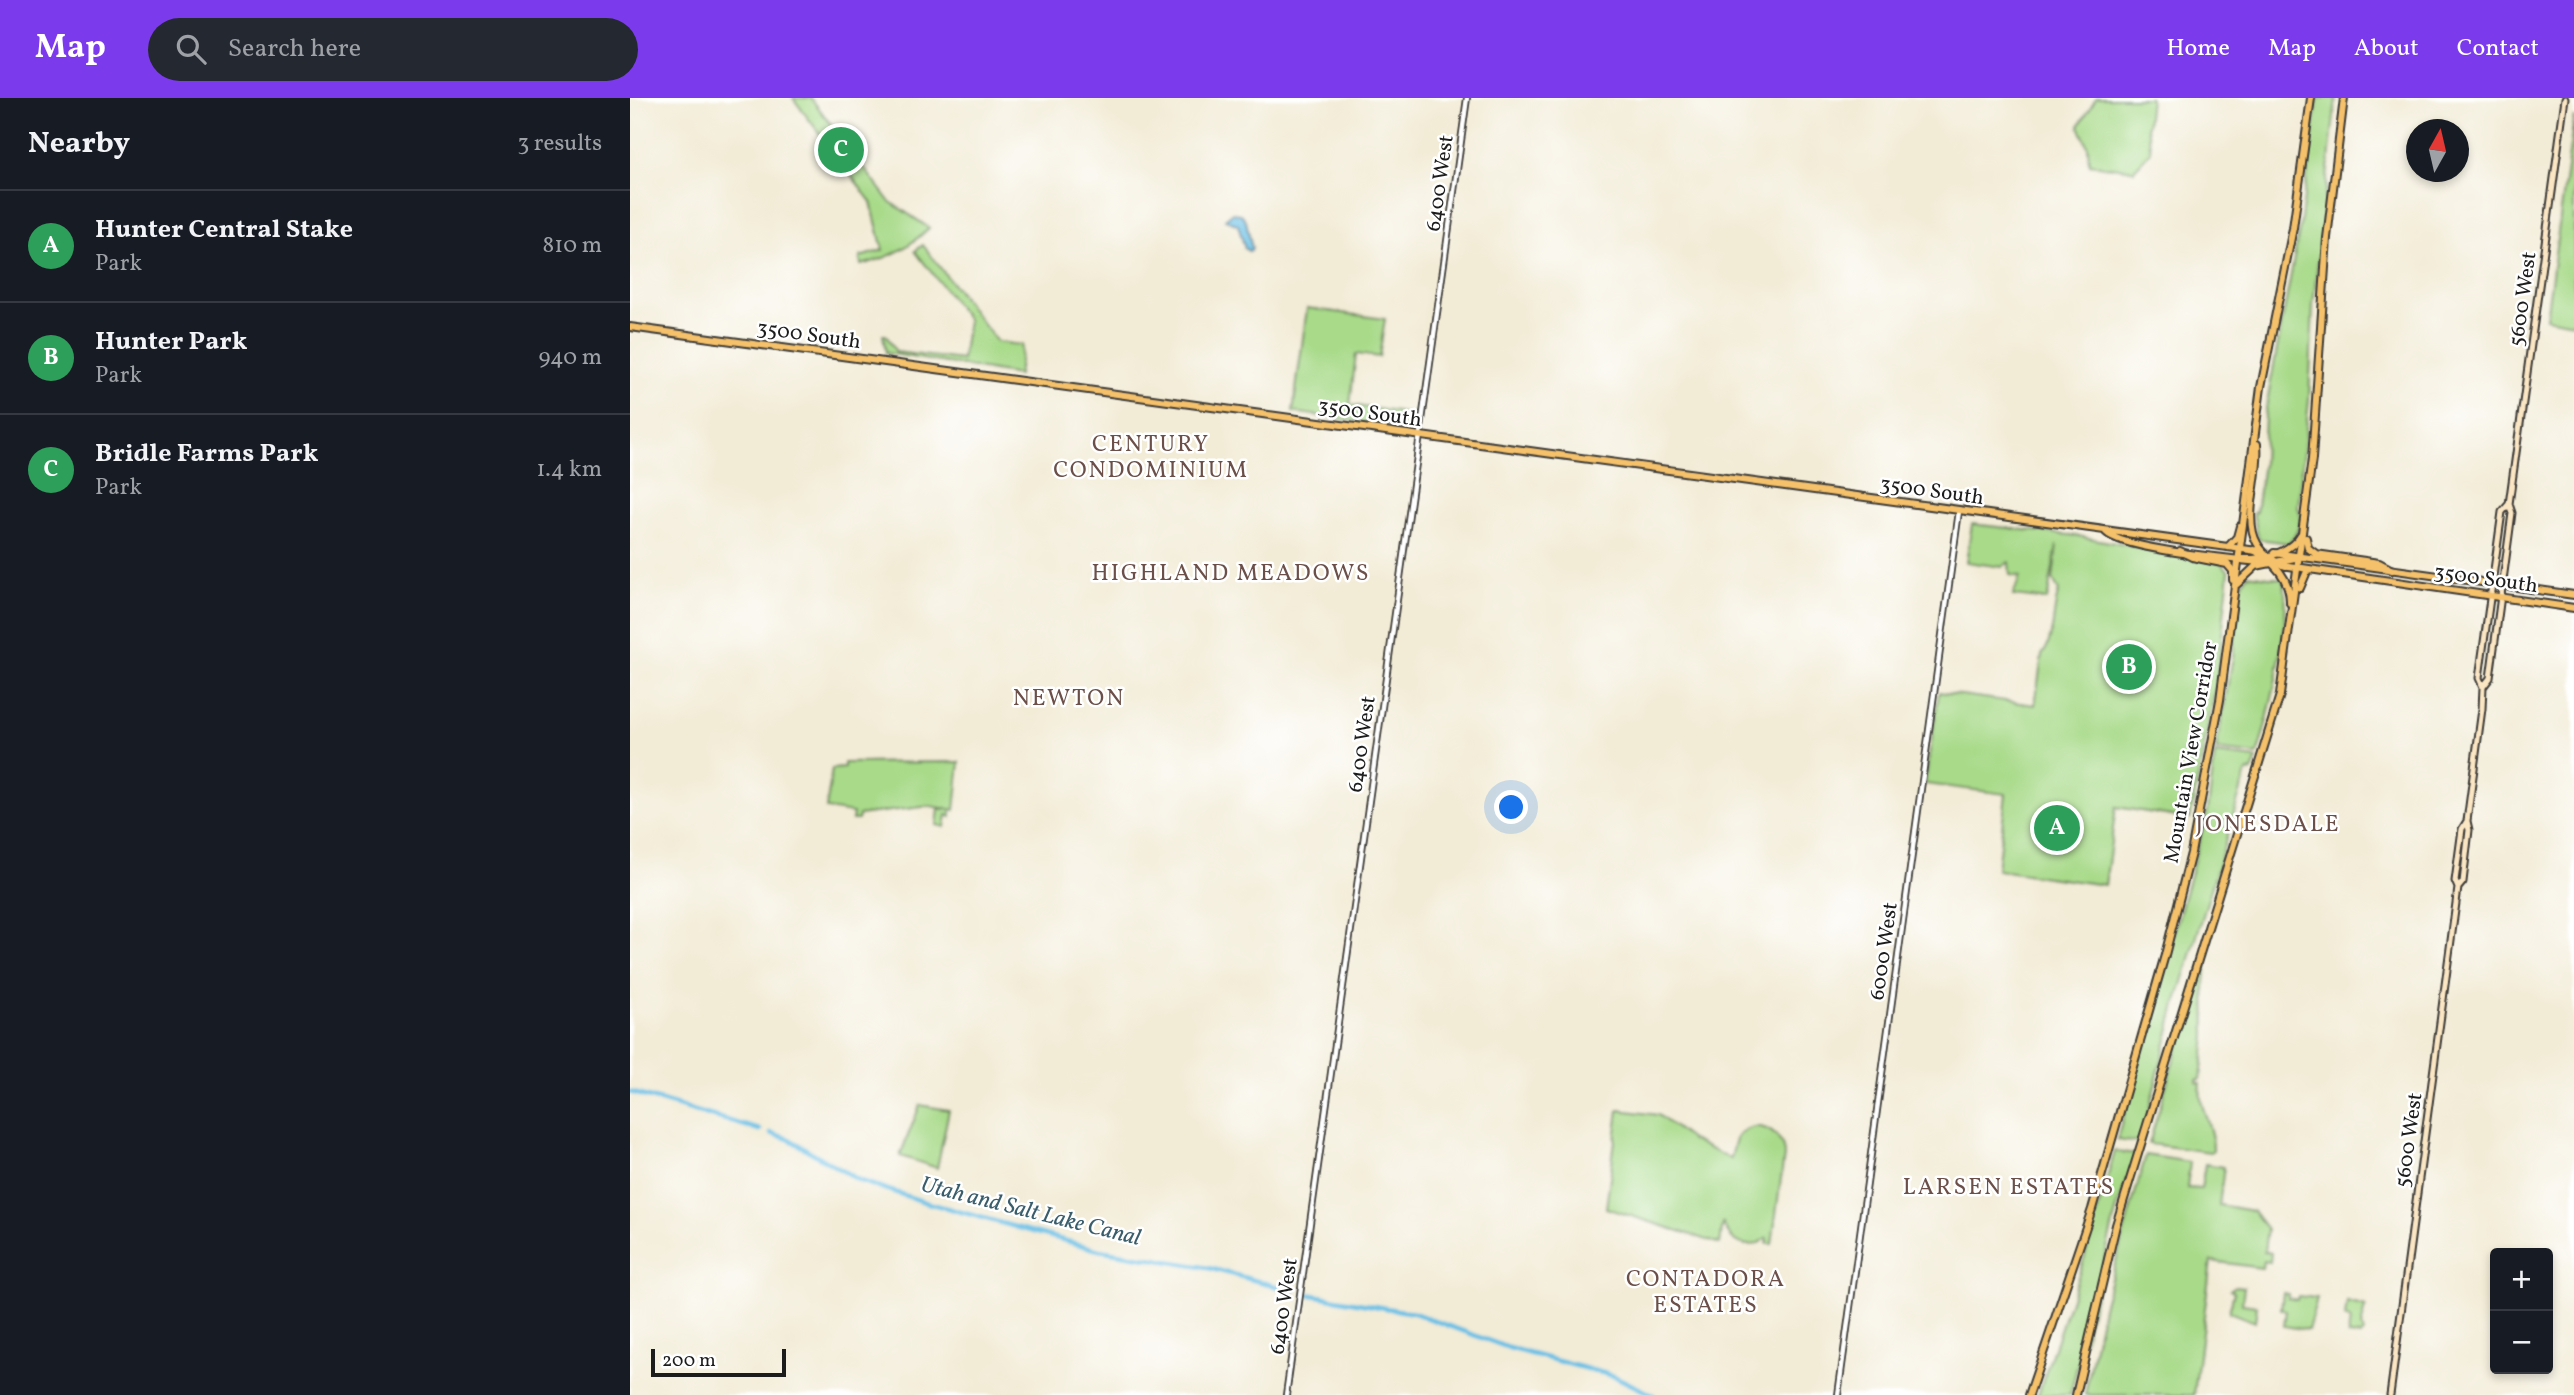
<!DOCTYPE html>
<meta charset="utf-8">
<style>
body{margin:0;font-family:Vollkorn,serif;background:#242831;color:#f1f3f6}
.controls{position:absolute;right:21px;bottom:21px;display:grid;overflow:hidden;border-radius:7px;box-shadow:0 4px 10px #0003}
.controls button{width:63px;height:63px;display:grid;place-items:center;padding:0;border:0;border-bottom:2px solid #363941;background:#171b24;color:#f1f3f6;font:35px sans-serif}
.compass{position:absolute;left:1776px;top:21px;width:63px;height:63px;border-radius:50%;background:#171b24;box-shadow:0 4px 10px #0003;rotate:8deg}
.scale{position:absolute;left:21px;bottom:18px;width:135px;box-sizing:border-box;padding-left:7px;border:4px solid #1c1c1c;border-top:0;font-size:19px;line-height:24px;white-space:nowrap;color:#1c1c1c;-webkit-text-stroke:5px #fff;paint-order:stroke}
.you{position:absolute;left:882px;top:710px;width:24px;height:24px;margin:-18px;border:5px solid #fff;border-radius:50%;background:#1a73e8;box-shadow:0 0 0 10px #1a73e833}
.badge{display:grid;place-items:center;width:46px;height:46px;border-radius:50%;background:#7c3aed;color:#fff;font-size:23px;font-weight:700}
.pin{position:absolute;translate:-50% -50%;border:4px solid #fff;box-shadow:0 2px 7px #0006}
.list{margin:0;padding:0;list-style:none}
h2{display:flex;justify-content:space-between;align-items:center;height:91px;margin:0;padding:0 28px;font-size:30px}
h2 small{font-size:23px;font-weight:400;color:#9ea1a6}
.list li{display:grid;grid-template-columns:46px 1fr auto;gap:21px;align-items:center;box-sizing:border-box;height:112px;padding:0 28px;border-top:2px solid #363941}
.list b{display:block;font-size:26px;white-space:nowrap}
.list p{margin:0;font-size:23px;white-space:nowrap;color:#9ea1a6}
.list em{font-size:23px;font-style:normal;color:#9ea1a6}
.icon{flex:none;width:38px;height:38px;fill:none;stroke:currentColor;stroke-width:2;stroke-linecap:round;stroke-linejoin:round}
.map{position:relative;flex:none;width:1944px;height:1297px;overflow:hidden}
header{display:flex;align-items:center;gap:42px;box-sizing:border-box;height:98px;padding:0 35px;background:#7c3aed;color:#fff}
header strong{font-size:33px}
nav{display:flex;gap:38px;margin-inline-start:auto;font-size:24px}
.search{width:490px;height:63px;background:#242831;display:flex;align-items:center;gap:18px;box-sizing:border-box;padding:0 24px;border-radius:38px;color:#9ea1a6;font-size:26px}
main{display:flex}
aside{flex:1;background:#171b24}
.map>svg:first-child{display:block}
.green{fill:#a8da89;stroke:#627b52;stroke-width:2}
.water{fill:#68bfe5;stroke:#426e80;stroke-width:2}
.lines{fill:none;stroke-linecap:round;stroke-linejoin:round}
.canal{stroke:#68bfe5;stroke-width:4.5}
.tertiary-casing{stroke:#3c3b38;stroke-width:8}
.secondary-casing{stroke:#3c3b38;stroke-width:9}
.primary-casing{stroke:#3c3b38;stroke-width:10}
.trunk-casing{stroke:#3c3b38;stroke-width:10}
.tertiary{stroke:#fff;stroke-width:4.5}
.secondary{stroke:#fbe6c4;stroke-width:5}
.primary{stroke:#f5c16b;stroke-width:6}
.trunk{stroke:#f5c16b;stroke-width:6}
.labels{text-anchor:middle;stroke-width:5;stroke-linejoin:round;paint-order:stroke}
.street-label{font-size:21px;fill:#1c1c1c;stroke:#fff}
.neighbourhood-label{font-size:23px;letter-spacing:2px;fill:#6b4f48;stroke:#fff}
.water-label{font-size:23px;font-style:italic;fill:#3a5d6c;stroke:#fff}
</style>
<header>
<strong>Map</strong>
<div class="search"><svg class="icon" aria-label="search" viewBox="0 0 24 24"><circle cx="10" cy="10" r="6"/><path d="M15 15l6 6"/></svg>Search here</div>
<nav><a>Home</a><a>Map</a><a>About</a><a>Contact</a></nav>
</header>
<main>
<aside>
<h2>Nearby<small>3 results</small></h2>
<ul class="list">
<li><span class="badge" style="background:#2e9e5b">A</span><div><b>Hunter Central Stake</b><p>Park</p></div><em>810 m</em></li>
<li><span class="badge" style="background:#2e9e5b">B</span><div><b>Hunter Park</b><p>Park</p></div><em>940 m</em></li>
<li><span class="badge" style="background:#2e9e5b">C</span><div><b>Bridle Farms Park</b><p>Park</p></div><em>1.4 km</em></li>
</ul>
</aside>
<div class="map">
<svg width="1944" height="1297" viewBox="0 0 1944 1297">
<rect width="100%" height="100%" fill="#fff"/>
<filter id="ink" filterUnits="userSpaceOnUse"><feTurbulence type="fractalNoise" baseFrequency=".0143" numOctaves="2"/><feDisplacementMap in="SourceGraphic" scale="14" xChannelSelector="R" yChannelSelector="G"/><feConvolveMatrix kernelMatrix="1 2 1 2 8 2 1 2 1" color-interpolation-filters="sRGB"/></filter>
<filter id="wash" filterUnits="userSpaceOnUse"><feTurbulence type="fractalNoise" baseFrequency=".00686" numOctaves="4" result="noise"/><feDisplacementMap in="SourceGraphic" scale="28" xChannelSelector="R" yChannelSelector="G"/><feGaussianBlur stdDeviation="1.57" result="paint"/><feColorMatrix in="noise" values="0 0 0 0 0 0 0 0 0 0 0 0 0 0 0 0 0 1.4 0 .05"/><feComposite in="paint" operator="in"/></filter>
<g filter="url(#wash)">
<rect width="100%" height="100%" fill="#f2ebd5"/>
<path class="green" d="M163,0H181L259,103L299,130C278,150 260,160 231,167L230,159L253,152L241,104Z
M1466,0H1520L1517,29L1521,53L1504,72L1459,66L1458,49L1449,28Z
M1688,0H1706L1683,207L1679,302L1668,409C1674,421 1668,436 1658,445L1629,441L1623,415L1626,414L1633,365L1635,315L1670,128Z
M1944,19V225L1916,220Z
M293,147L367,244L392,247L388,277L256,255L253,237H256L266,254L332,262L338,222L285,153Z
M677,210L755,221L749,259L726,256L720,307L787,317L785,332L663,314Z
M1342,426L1448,438L1591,465L1599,473L1587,581L1560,721L1486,709L1475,787L1367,772L1376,696L1295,686L1309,594L1405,607L1412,557C1425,542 1422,512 1429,493L1423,482L1427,447L1417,502L1383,498L1390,479L1380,477L1379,464L1372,469L1336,464Z
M1618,476L1652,481C1665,508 1638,626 1627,657L1586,652L1603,559L1608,494Z
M1585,656L1627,661L1622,673L1616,675L1546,907L1510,1045L1487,1042L1578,712Z
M330,664L325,712L321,711V719L317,717L315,729L307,727L309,711H319L300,708L229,717L228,722H222L223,715L196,711L202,671L214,670V665Z
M1580,840L1575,884L1576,938L1571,981H1567V984L1571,985C1567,1010 1584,1028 1583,1052L1580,1054L1519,1046Z
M290,1007L319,1012L307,1070L270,1058Z
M989,1012L1028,1017L1061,1042L1101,1061C1103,1055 1103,1046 1107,1040C1123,1017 1154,1033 1154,1058L1142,1146H1137V1140C1119,1154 1100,1146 1093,1125L1090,1146L976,1110Z
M1485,1053L1506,1056L1487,1110L1440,1297H1408L1454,1161Z
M1516,1057L1560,1064L1557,1090L1571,1091L1575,1066L1594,1069L1589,1107L1623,1113L1637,1131L1634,1153L1641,1155L1640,1164L1633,1163L1632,1170L1581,1163L1564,1297H1455L1473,1209Z
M1605,1188L1614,1189L1612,1206L1627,1208L1625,1224L1599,1214L1604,1194L1600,1192Z
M1653,1195L1658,1196V1200L1667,1202L1668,1198L1687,1200L1678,1232L1654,1228L1656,1212L1651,1211Z
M1717,1204L1736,1209L1731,1229L1734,1234L1730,1238L1718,1237L1720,1221L1715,1220Z"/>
<path class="water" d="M602,115L611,116L616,123L622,151L619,153L615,151L608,127L595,121Z"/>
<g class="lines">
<path class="canal" d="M0,994L130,1032
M141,1035L159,1041L230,1083L295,1104L469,1152L579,1170L664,1193
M677,1196L784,1215L879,1250L984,1278L1023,1297"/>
</g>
</g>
<g filter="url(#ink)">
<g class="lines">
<defs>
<path id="tertiary" d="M656,1297L837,0
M1208,1297L1329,413"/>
<path id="secondary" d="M1853,589L1860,580L1882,415L1879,406L1935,0
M1828,790L1825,783L1832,731L1837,723
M1760,1297L1828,790L1833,784L1839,732L1837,723L1852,611L1853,589L1849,580L1872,414L1879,406"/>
<path id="primary" d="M0,229L1627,453
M1476,434C1493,452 1607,461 1637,465
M1644,455L1944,497
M1652,467L1944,510"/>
<path id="trunk" d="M1627,346C1632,389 1597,446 1656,468
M1676,440L1678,450L1686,456L1749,465L1762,472
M1598,449L1607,439L1610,428
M1624,452C1644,463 1661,482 1660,505
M1550,453L1562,459L1597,466L1603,473V482
M1610,461C1633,462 1660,456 1672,435
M1607,486L1626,468L1670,459
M1670,490L1678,471
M1399,1297L1462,1111L1535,857L1561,755L1590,602L1631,289L1663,130L1681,0
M1446,1297L1486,1127L1650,597L1682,361L1697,140L1714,0"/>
</defs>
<use href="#tertiary" class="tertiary-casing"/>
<use href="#secondary" class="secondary-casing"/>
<use href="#primary" class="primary-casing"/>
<use href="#trunk" class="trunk-casing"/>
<use href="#tertiary" class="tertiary"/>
<use href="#secondary" class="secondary"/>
<use href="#primary" class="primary"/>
<use href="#trunk" class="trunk"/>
</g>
</g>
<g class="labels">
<g class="street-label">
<text transform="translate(809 85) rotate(-82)" y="7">6400 West</text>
<text transform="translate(1892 201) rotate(-82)" y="7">5600 West</text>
<text transform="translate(179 236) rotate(8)" y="7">3500 South</text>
<text transform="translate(740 314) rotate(8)" y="7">3500 South</text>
<text transform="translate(1302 392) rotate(8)" y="7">3500 South</text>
<text transform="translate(1856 480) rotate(8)" y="7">3500 South</text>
<text transform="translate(731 646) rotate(-82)" y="7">6400 West</text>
<text transform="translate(1560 654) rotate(-80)" y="7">Mountain View Corridor</text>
<text transform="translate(1253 853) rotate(-82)" y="7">6000 West</text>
<text transform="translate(1778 1042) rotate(-82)" y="7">5600 West</text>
<text transform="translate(653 1208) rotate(-82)" y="7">6400 West</text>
</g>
<g class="neighbourhood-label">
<text x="521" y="353">CENTURY<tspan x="521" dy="26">CONDOMINIUM</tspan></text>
<text x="601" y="482">HIGHLAND MEADOWS</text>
<text x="439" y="607">NEWTON</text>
<text x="1638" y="733">JONESDALE</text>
<text x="1379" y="1096">LARSEN ESTATES</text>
<text x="1076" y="1188">CONTADORA<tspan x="1076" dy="26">ESTATES</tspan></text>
</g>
<g class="water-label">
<text transform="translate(401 1112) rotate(14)" y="8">Utah and Salt Lake Canal</text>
</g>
</g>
</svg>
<div class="controls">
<button>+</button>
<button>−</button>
</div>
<svg class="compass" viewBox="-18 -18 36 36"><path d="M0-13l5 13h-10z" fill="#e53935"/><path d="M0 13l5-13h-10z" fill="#9ea1a6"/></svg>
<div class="scale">200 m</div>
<div class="you"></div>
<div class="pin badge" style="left:1427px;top:730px;background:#2e9e5b">A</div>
<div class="pin badge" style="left:1499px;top:569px;background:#2e9e5b">B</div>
<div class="pin badge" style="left:211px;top:52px;background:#2e9e5b">C</div>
</div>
</main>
